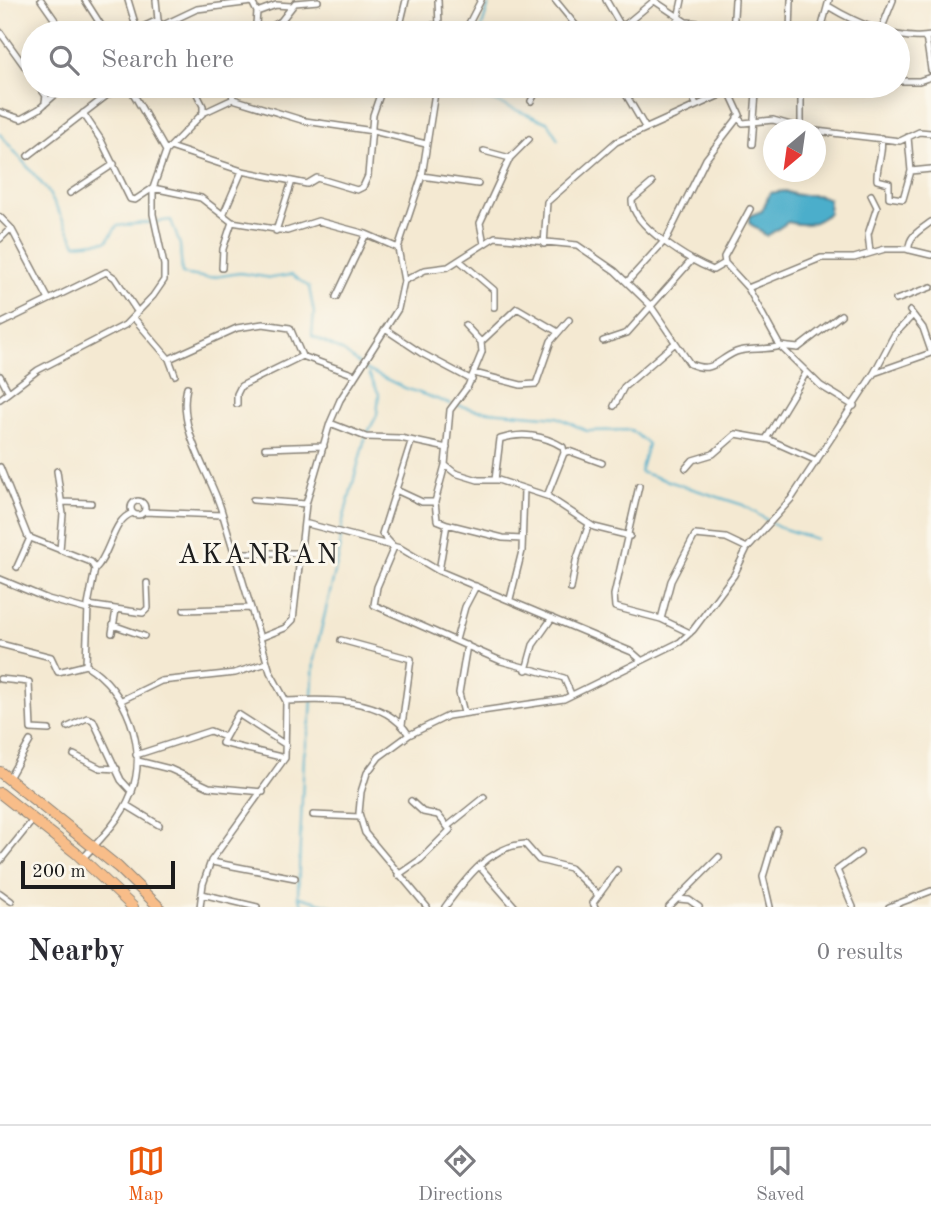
<!DOCTYPE html>
<style>
body{margin:0;font-family:"Old Standard TT",serif;background:#f7f7f7;color:#2b2b33}
.compass{position:absolute;left:763px;top:119px;width:63px;height:63px;border-radius:50%;background:#fff;box-shadow:0 4px 18px #0003;rotate:209deg}
.scale{position:absolute;left:21px;bottom:18px;width:154px;box-sizing:border-box;padding-left:7px;border:4px solid #1c1c1c;border-top:0;font-size:19px;line-height:24px;white-space:nowrap;color:#1c1c1c;-webkit-text-stroke:5px #fbf7ec;paint-order:stroke}
.list{margin:0;padding:0;list-style:none}
h2{display:flex;justify-content:space-between;align-items:center;height:91px;margin:0;padding:0 28px;font-size:30px}
h2 small{font-size:23px;font-weight:400;color:#7c7c81}
.icon{flex:none;width:38px;height:38px;fill:none;stroke:currentColor;stroke-width:2;stroke-linecap:round;stroke-linejoin:round}
.map{position:relative;flex:none;width:931px;height:907px;overflow:hidden}
.search{position:absolute;background:#fff;box-shadow:0 4px 18px #0003;left:21px;right:21px;top:21px;height:77px;display:flex;align-items:center;gap:18px;box-sizing:border-box;padding:0 24px;border-radius:38px;color:#7c7c81;font-size:26px}
.sheet{height:217px;background:#fff}
nav{display:flex;justify-content:space-around;align-items:center;box-sizing:border-box;height:98px;border-top:2px solid #e1e1e2;background:#fff;font-size:19px;color:#7c7c81}
nav a{display:grid;justify-items:center;gap:4px}
nav .on{color:#ea580c}
.map>svg:first-child{display:block}
.water{fill:#4caecb;stroke:#346574;stroke-width:2}
.lines{fill:none;stroke-linecap:round;stroke-linejoin:round}
.stream{stroke:#4caecb;stroke-width:2}
.street-casing{stroke:#888277;stroke-width:8}
.highway-casing{stroke:#888277;stroke-width:12}
.street{stroke:#fff;stroke-width:5}
.highway{stroke:#f8bd89;stroke-width:10}
.labels{text-anchor:middle;stroke-width:6;stroke-linejoin:round;paint-order:stroke}
.quarter-label{font-size:28px;letter-spacing:2px;fill:#1c1c1c;stroke:#fbf7ec}
</style>
<div class="map">
<svg width="931" height="907" viewBox="0 0 931 907">
<rect width="100%" height="100%" fill="#fbf7ec"/>
<filter id="ink" filterUnits="userSpaceOnUse"><feTurbulence type="fractalNoise" baseFrequency=".0143" numOctaves="2"/><feDisplacementMap in="SourceGraphic" scale="14" xChannelSelector="R" yChannelSelector="G"/><feConvolveMatrix kernelMatrix="1 2 1 2 8 2 1 2 1" color-interpolation-filters="sRGB"/></filter>
<filter id="wash" filterUnits="userSpaceOnUse"><feTurbulence type="fractalNoise" baseFrequency=".00686" numOctaves="4" result="noise"/><feDisplacementMap in="SourceGraphic" scale="28" xChannelSelector="R" yChannelSelector="G"/><feGaussianBlur stdDeviation="1.57" result="paint"/><feColorMatrix in="noise" values="0 0 0 0 0 0 0 0 0 0 0 0 0 0 0 0 0 1.4 0 .05"/><feComposite in="paint" operator="in"/></filter>
<g filter="url(#wash)">
<rect width="100%" height="100%" fill="#f4e9d2"/>
<path class="water" d="M785,191C803,200 813,190 829,199V213C815,224 806,227 788,222L767,236L749,223V216L762,211L770,193Z"/>
<g class="lines">
<path class="stream" d="M480,33L490,0
M473,86L478,95L549,123L558,140
M0,134L47,190L76,244L107,241L117,226L171,220L180,245L182,274L208,278L240,273L271,278L292,275L309,287L314,313L312,336L344,352L359,364
M363,368L405,388L451,404
M457,405L476,410L557,417L587,431L631,430L648,444L640,472L743,505L778,527L816,539
M300,897L335,907
M304,907L298,896L299,867L304,755L311,716L314,659L339,555L342,524L365,438L377,415L379,394L369,374"/>
</g>
</g>
<g filter="url(#ink)">
<g class="lines">
<defs>
<path id="street" d="M41,0L64,33
M85,0L106,33
M128,0L137,30
M156,0L158,20L164,33
M251,0L257,12L256,24L265,33
M406,0L401,21L407,33
M438,0L439,26
M555,0L582,33
M606,0L621,26
M653,0L686,22L733,26
M828,6C856,23 897,42 931,36
M257,12L276,5L291,6
M161,26L197,9L252,2
M881,30L893,0
M0,32L33,78
M130,33L158,20
M262,33L281,21L295,3L318,1
M417,33L433,25L459,33
M464,33L481,0
M603,33L626,24L655,0
M675,33L682,0
M733,33L735,0
M790,33L791,0
M820,33L829,0
M926,37L931,70
M898,81H919L931,77
M39,86L46,96L45,102
M193,86L203,106V113
M231,86L233,99
M420,86L434,90
M621,86L645,127
M687,86L696,104
M728,91L749,89L756,93L752,144
M531,101L536,92L551,86
M0,112L21,119L39,109L65,86
M83,113L101,140L130,199L135,200L153,188L201,198L232,222L287,231L318,221L366,234L398,248
M737,117L743,123L773,120L801,128V86
M816,131L900,141L919,132L931,133
M908,137L911,171L931,169
M881,138C884,153 876,165 877,180L889,183V197L903,199L911,171
M170,147L203,113L233,99L305,121L373,131L426,144
M166,151L170,147L242,171L307,184L317,178L357,190L363,187L368,176L373,115L383,86
M484,151L510,158
M28,156L119,86
M422,176L478,184
M652,183L632,200C631,226 691,261 713,270L725,263L724,257L750,209
M70,193L114,164
M223,215L242,171
M0,217L11,228L48,298
M276,231L292,181
M0,239L11,228
M484,244L480,223L510,158L529,139
M544,244L547,202L616,142L720,95L729,86
M909,250C908,236 920,230 931,222
M870,252L868,234L877,207L871,195
M460,261L494,290V307
M725,263L748,288L780,346L798,348L841,315
M222,268L223,249L232,222
M404,281L425,270L448,267L495,237L577,245L615,271L650,305L690,364C714,374 718,359 736,352C749,347 766,351 780,346L821,386L854,406
M627,282L667,238L706,159L740,115L728,89
M748,288L821,258H854L885,249H906L931,255
M336,297L366,234
M896,300L931,287
M910,311L923,328L931,351
M133,317L169,359L175,375
M0,324L106,272L115,278L137,311
M465,325L481,342L482,352L468,386L450,410L445,465L455,473L478,480H498L547,496L594,527L630,536
M385,329L421,353L472,380
M603,341L627,333L691,261
M481,342L517,308L558,332
M169,359L237,328L263,324L290,328L302,356L355,375
M474,373L521,385L536,384L551,341L569,320
M874,373L894,335L913,315
M0,376L8,391
M187,387C177,429 209,471 221,509C234,552 247,595 260,638
M0,399L38,370L125,325L153,296L164,280V265L153,214V188L166,151L129,86
M237,404V394L241,386L302,356
M614,406L624,387L674,344
M330,423L366,437L400,438L447,448
M766,439L806,373
M265,448L324,446
M0,467L28,537L91,562L95,569L88,605L86,665C126,689 149,748 131,794C122,818 100,840 82,859
M686,468L693,460L713,454L736,434L770,440L817,461
M57,471L63,514L60,550
M495,480L500,439C521,432 544,435 563,447L564,453L569,451L602,463
M639,486L614,595L615,607L661,619L690,633
M396,490L422,502H435
M547,496L564,453
M253,500L306,504
M131 508a7 7 0 1 1 14 0a7 7 0 1 1-14 0Z
M61,502L91,503
M144,512L222,515
M304,523L400,548L439,571L632,652L641,660
M447,524L503,538L522,539
M393,546L382,534L411,442
M394,547L377,587L374,605L501,661L564,678L571,694
M242,553H300
M17,567L30,538
M95,569C111,554 112,519 133,513
M439,571L447,524L437,520L435,502L445,465
M0,579L48,599L88,610
M571,589L576,561L589,524
M510,599L522,551L524,489
M88,605L143,613L148,608L147,583
M184,610L251,608
M661,619L671,581L695,535L726,538L747,548
M113,625L144,636
M112,633L116,610
M341,640L411,659L402,725
M456,640L465,607L476,586
M0,644L51,657L58,672L86,665
M526,670L533,645L552,618
M0,679L29,682L31,729L49,730
M122,700L161,681L235,673L267,663
M286,701C325,699 385,696 409,735
M464,713L459,693L467,645
M68,727L87,718L93,720L121,780L132,792
M74,755L100,768L117,769
M136,755L210,731L225,737
M285,758L222,743L238,714L286,745
M138,761L170,769L209,787L263,792
M9,778L30,741
M126,805L159,825
M313,815L360,817
M448,826L484,797
M0,861L33,820
M212,862L295,878
M480,867L515,907
M398,875L421,859L450,830L438,815L423,812L411,801
M0,893L11,901
M202,894L257,907
M679,899L689,900L699,907
M200,907L203,884L211,861L285,758L286,701L270,672L260,638L285,628L293,620L306,504L330,423L340,400L398,309L404,281L398,248L422,176L436,86
M427,907L365,833L359,813L361,792L367,773L379,757L409,735L448,716L564,699L680,642L693,630L734,575L747,548L791,499L874,373L931,353
M445,907C464,881 489,846 525,844L539,860L570,868L598,895
M595,907L593,903L617,870
M669,907L719,857
M770,907L763,877L777,830
M853,907L837,870L860,853
M889,907L931,891"/>
<path id="highway" d="M0,772L118,867L159,907
M0,793L76,853L133,907"/>
</defs>
<use href="#street" class="street-casing"/>
<use href="#highway" class="highway-casing"/>
<use href="#street" class="street"/>
<use href="#highway" class="highway"/>
</g>
</g>
<g class="labels">
<g class="quarter-label">
<text x="259" y="563">AKANRAN</text>
</g>
</g>
</svg>
<svg class="compass" viewBox="-18 -18 36 36"><path d="M0-13l5 13h-10z" fill="#e53935"/><path d="M0 13l5-13h-10z" fill="#7c7c81"/></svg>
<div class="scale">200 m</div>
<div class="search"><svg class="icon" aria-label="search" viewBox="0 0 24 24"><circle cx="10" cy="10" r="6"/><path d="M15 15l6 6"/></svg>Search here</div>
</div>
<section class="sheet">
<h2>Nearby<small>0 results</small></h2>
<ul class="list">
</ul>
</section>
<nav>
<a class="on"><svg class="icon" aria-label="map" viewBox="0 0 24 24"><path d="M3 6l6-2 6 2 6-2v14l-6 2-6-2-6 2zM9 4v14M15 6v14"/></svg>Map</a>
<a><svg class="icon" aria-label="directions" viewBox="0 0 24 24"><path d="M12 3l9 9-9 9-9-9zM9 14v-3h6M13 9l2 2-2 2"/></svg>Directions</a>
<a><svg class="icon" aria-label="saved" viewBox="0 0 24 24"><path d="M7 4h10v16l-5-4-5 4z"/></svg>Saved</a>
</nav>
